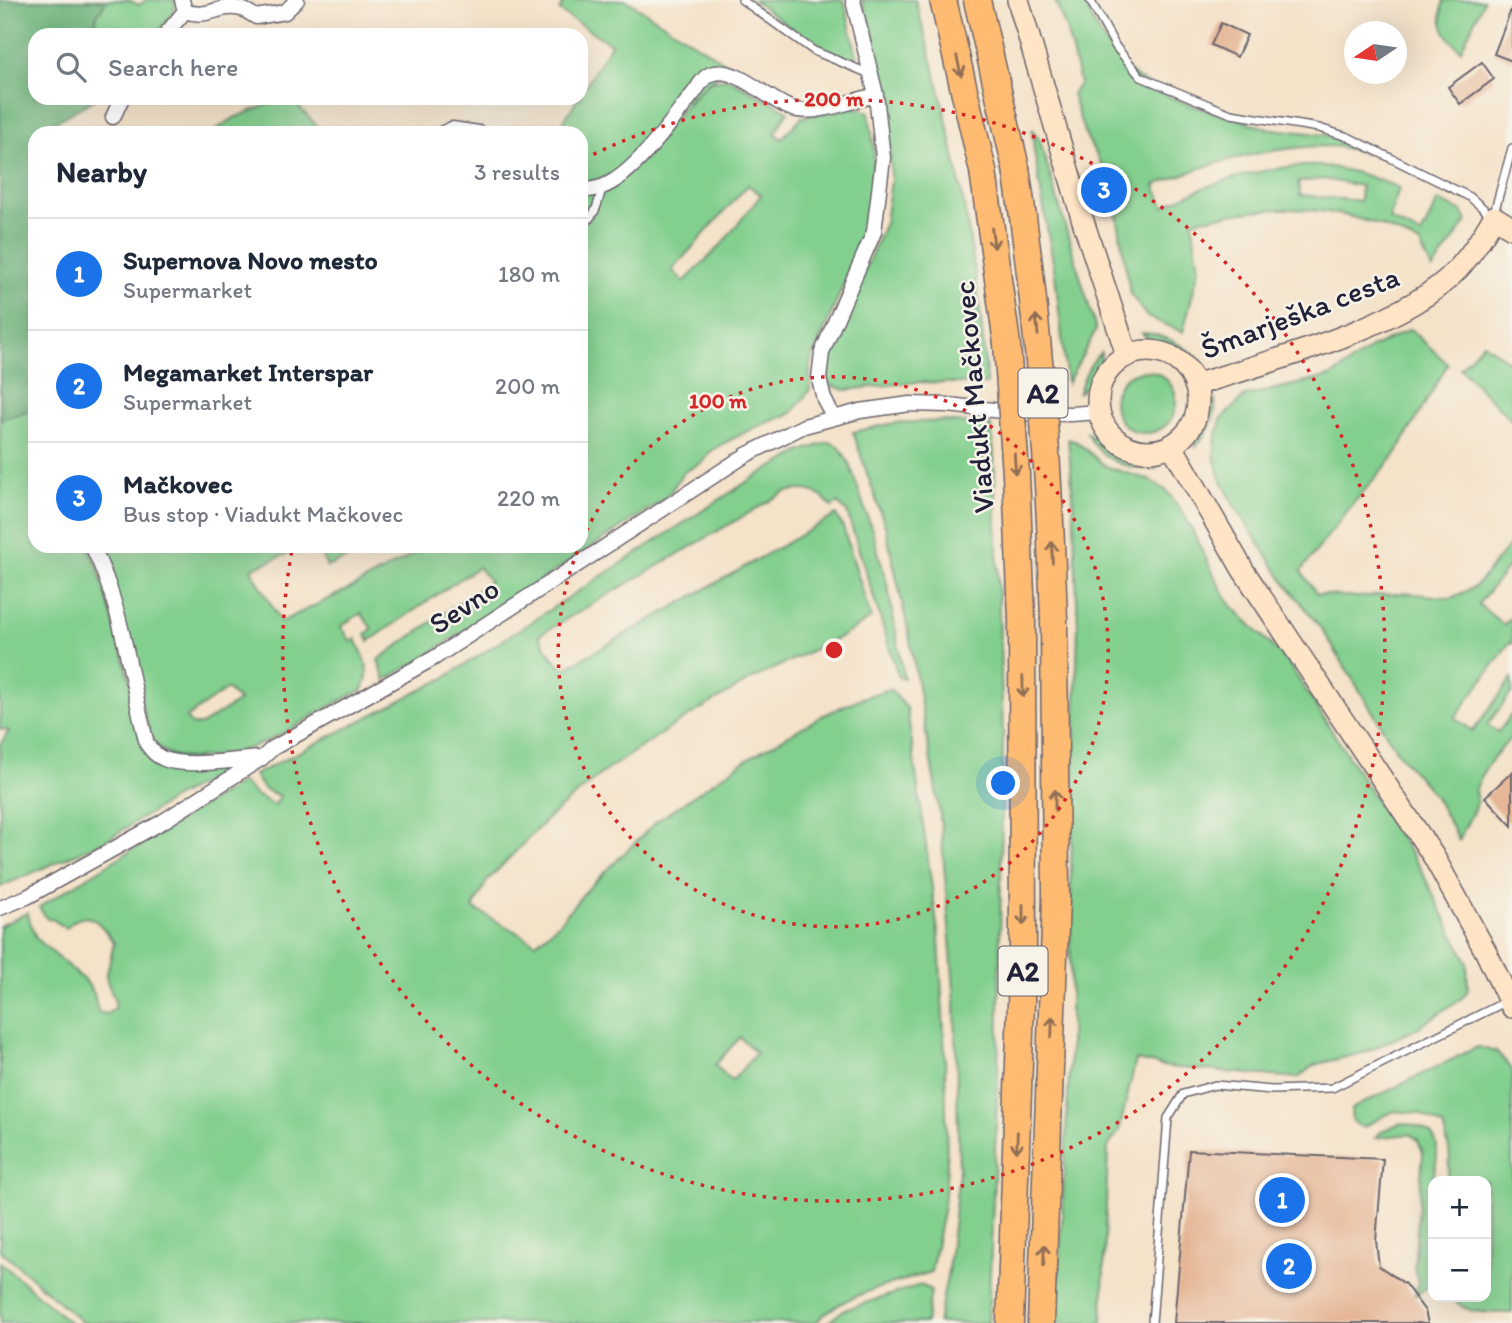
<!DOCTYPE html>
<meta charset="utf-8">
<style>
body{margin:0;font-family:Itim,sans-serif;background:#f2f2f3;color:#1f2937}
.controls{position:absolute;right:21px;bottom:21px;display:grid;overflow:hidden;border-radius:14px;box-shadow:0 7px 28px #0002}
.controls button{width:63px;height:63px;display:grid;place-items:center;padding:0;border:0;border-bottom:2px solid #e0e1e3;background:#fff;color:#1f2937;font:35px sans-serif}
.compass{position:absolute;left:1344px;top:21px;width:63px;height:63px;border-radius:50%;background:#fff;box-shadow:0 7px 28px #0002;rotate:257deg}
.you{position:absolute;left:1004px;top:784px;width:24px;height:24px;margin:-18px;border:5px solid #fff;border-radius:50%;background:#1a73e8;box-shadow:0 0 0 10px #1a73e833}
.badge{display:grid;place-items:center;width:46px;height:46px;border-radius:50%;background:#1a73e8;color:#fff;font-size:23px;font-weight:700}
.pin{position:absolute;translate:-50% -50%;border:4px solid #fff;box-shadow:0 2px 7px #0006}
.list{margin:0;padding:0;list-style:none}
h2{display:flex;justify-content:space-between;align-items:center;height:91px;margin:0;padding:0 28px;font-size:30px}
h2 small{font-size:23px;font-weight:400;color:#747a83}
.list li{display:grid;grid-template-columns:46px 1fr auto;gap:21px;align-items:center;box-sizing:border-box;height:112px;padding:0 28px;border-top:2px solid #e0e1e3}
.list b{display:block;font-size:26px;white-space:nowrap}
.list p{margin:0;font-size:23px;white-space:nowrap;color:#747a83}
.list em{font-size:23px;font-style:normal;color:#747a83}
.icon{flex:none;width:38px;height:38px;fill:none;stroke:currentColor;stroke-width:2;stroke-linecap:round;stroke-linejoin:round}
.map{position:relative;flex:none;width:1512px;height:1323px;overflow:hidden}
.search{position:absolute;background:#fff;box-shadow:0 7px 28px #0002;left:28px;top:28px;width:560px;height:77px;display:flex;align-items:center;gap:18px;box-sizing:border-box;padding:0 24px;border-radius:21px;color:#747a83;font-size:26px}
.panel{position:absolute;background:#fff;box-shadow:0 7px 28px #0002;left:28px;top:126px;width:560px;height:427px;border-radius:21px}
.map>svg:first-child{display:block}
.green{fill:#82cf8e;stroke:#527864;stroke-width:2;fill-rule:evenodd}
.forest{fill:#69b279;stroke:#466a5a;stroke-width:2}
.building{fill:#e5b594}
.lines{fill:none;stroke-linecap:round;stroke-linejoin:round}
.lane-casing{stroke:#6c656d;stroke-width:10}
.street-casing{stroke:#6c656d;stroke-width:17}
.secondary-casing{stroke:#6c656d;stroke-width:24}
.highway-casing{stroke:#6c656d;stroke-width:29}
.lane{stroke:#fff;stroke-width:7}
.street{stroke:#fff;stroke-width:14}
.secondary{stroke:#ffe4c6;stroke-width:21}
.highway{stroke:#ffbb71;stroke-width:26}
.highway-bridge-casing{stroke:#6c656d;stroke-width:29;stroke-linecap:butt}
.highway-bridge{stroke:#ffbb71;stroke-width:26}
.oneway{stroke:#906e56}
.ring{fill:none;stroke:#d62828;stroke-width:3.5;stroke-dasharray:3.5 7}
.labels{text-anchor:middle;stroke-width:5;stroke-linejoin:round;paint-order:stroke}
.shield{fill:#f7f3e8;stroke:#62616f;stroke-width:2}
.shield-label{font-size:28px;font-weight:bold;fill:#22223b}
.street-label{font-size:30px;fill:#22223b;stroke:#f7f3e8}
.centre{fill:#d62828;stroke:#f7f3e8;stroke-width:3.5}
.ring-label{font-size:21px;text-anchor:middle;font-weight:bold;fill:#d62828;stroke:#f7f3e8;stroke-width:5;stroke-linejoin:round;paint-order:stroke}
</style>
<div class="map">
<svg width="1512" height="1323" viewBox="0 0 1512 1323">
<rect width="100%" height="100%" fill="#f7f3e8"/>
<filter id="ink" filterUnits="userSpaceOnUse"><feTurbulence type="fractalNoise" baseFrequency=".0143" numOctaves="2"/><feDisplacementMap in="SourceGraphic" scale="14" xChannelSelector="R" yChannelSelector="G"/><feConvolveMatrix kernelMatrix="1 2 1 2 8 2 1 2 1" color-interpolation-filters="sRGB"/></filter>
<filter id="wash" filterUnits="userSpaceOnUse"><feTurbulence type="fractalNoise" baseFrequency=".00686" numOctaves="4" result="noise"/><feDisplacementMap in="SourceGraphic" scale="28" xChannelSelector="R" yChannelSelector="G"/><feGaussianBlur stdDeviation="1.57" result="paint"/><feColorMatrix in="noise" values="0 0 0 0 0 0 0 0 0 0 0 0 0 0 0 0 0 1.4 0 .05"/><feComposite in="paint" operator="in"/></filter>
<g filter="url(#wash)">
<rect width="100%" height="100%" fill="#f4e2c9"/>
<path class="green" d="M107,0H129L139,5L146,0H176L174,12L155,35H93L97,15Z
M565,0H626L729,65C712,82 692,95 674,112C641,142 630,176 581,184V133H556L578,98H581V93L611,44L559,11Z
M753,0H844L858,61L854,64L814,45Z
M862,0H915C952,125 977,254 987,384L915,382L846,390L828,385L827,360L834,341L885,223L891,180L888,107Z
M1055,0H1084C1111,75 1158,98 1231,117C1244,120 1258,127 1272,129C1308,134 1336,131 1368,153C1356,151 1343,147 1331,146C1271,146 1209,163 1155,185L1164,207C1202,183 1276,163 1321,166C1348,168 1374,178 1399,188L1389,219L1421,235L1438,201L1461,211L1467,221L1432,270L1420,244C1404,236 1387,227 1370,222C1306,202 1257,208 1192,221L1199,269L1183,332L1147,317L1130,293L1112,184L1084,132L1072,94L1080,83L1067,32ZM1323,179L1361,186L1360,201L1300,195L1298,182Z
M1444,0H1484L1461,50C1444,35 1437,23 1444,0Z
M727,78L788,111L775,133L781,139L802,117L856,107L869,112L874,149L873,182L866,231L810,364V390L792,413L756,427L724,443L710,452L703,462L684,472L666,498L417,662L385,680L378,660L490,581L478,567L369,641L366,634L372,629L361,613L341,626L351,642L356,639C365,659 372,669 363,690C302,716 265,758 192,758C174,757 160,754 151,737L97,546H305L251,569L281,622L355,586L429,546H581V194L609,188L708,82ZM748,185L761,195L721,245L684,282L672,270ZM227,689L239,701L201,725H192L186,718Z
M284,98H290L324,133H211L234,118Z
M1032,129L1040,141L1096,330L1067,384L1055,274L1034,151Z
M1410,329L1448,364L1396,454L1351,506L1301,571L1317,594L1358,597L1407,593L1452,598L1476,586L1512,542V563L1478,604L1504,625L1512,616V643L1510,642L1455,718L1473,731L1512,678V692L1487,725L1498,732L1512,714V736L1486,767L1475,791L1477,803L1459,840L1434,795L1398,753L1323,631L1283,580L1234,505L1218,473L1214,455L1216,438L1221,419L1245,396L1332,376L1371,348Z
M1142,333C1166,334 1185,346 1202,362L1187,361L1175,351L1155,346Z
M1483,343L1512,364V421L1460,368Z
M1101,352C1102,371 1095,382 1079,392C1084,376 1089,364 1101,352Z
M1114 402a31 31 0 1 1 62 0a31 31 0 1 1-62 0Z
M1215,400C1216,421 1208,431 1196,447L1192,439L1203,410Z
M35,409V546H87L97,565L151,754L225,764L229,769L176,797L103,842L0,887V745L9,731L0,729V419Z
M944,421L991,426L994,455L1003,736L998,1076L988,1323H938L948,1271L959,1171L955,1002L940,814L909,634L886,529L853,432L894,423Z
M1087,433C1102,437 1110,447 1123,453C1135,459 1144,461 1155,469C1125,469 1101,461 1087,433Z
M1068,439L1077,442L1105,466L1149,480L1167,491L1185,516L1221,589L1233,607L1287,661L1420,868L1467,962L1468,990L1462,998L1414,1030L1366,1052L1314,1065L1298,1078L1168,1067L1136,1060L1119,1131L1108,1147L1102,1323H1057L1070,1052L1071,872L1078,628L1073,497Z
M829,442L839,446L850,465L872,530L888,587L904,678H899L847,512L838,503L832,507C818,490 807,487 785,492L539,635L552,657L564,669L836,515L843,527L871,618L844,635L754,678L679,722L602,773L546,820L487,881L473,908L536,943L558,924L585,892L657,821L747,759L822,716L859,699L890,689L907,708L939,939L945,1056L947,1165L944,1206L931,1272C898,1283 837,1295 816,1323H83L0,1250V926L27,913L36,938L87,983L94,994L98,1012L107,1014L115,1008V1002L106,978L114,943C100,923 88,905 66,928L52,919H47L39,907L242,782L257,796L275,805L280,796L263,789L254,775L443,679L756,476L802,451ZM740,1037L756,1053L732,1081L715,1065Z
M317,546H367L368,549L327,567Z
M1477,1047L1496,1051L1512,1069V1313C1492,1312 1463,1316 1453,1297H1486V1181H1446C1453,1162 1449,1145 1443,1126L1419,1113L1394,1111L1363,1127C1352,1124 1351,1119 1351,1109Z
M1400,1123C1468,1130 1419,1177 1433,1216V1283L1415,1296L1418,1282L1414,1268L1423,1153L1418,1140L1410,1134L1375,1138L1382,1131Z
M0,1262L8,1269L70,1323H0Z
M920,1285L931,1290L926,1323H827L844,1310Z"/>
<path class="forest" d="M0,0H107L97,15L93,35H35V98H97L52,124L44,133H35V409L0,419Z"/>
<g id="blocks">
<path class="building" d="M1511,10L1512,11V61L1494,54Z
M1221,23L1247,35L1237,57L1211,45Z
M1482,62L1494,79L1460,104L1448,87Z
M1512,772V826L1485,797Z
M1189,1150L1383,1159L1376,1241L1379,1266L1405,1284L1425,1311L1428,1323H1174Z"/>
</g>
</g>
<g filter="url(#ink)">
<use href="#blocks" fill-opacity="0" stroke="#6c656d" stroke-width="2"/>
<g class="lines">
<defs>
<path id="lane" d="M742,0L814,51L870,74
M1090,0L1116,47L1141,77L1231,114L1319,128L1348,137L1470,197L1493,217
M1494,213L1512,148
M581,225C596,217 598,203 602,188
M1152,1323L1168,1118L1183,1094L1215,1085L1272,1090L1332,1088L1507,1001"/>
<path id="street" d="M182,0L185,11C209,20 219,3 241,9C246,10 252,15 256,17L285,12L297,0
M165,35L185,11
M113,117L122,98
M443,133L452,129L479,133
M581,191C588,190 596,189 602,187C634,175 671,122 692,95C699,87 703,75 714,73C740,67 772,105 797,110C818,114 855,100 876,95
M834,418L824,399L819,379L822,352L874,232L883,158L876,95L853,0
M92,546C123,607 130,679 147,744C152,751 156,756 164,759C185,768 236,760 260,758
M0,908L27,897L162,822L262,758L273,748L434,658L746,455L804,426L860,411L910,404L948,405L1020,413L1071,414L1099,412"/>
<path id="secondary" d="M1018,0L1083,221L1127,355
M1098 401a50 50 0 1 1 100 0a50 50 0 1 1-100 0Z
M1195,385C1271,361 1403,327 1457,270C1472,254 1483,236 1494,217L1512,228
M1172,446L1243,570L1434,857L1486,952L1512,1007"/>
<path id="highway" d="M943,0L983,171
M977,0L1016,168
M1010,1323L1023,946L1022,619
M1041,1323L1056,898L1054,620"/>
</defs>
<use href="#lane" class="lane-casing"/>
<use href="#street" class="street-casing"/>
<use href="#secondary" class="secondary-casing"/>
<use href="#highway" class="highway-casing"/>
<use href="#lane" class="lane"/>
<use href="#street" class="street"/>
<use href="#secondary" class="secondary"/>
<use href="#highway" class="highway"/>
<defs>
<path id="highway-bridge" d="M1016,168C1039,320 1049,466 1054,620
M983,171L1007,344L1016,474L1022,619"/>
</defs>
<use href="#highway-bridge" class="highway-bridge-casing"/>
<use href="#highway-bridge" class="highway-bridge"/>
</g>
<defs><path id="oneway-shaft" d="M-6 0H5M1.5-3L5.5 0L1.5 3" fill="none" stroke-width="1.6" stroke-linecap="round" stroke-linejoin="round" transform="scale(1.75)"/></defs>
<g class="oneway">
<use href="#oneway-shaft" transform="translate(959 66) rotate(77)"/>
<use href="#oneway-shaft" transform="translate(993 238) rotate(82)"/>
<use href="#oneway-shaft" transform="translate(1037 325) rotate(-96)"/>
<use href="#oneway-shaft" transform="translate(1015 464) rotate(86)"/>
<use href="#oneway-shaft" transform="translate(1052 552) rotate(-92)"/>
<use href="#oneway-shaft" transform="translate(1023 687) rotate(89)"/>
<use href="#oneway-shaft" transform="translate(1055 800) rotate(-90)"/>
<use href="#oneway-shaft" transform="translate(1023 915) rotate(90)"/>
<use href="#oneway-shaft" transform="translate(1052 1027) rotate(-88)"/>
<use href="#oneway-shaft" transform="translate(1017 1142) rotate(92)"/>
<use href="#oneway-shaft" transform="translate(1044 1255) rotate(-88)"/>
</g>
</g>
<g class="ring">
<path d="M582 540A275 275 0 1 1 579 547"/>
<path d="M584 159A551 551 0 1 1 292 550"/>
</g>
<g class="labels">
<g class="shield">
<rect x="1018.5" y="368.5" width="49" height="49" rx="5"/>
<rect x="998.5" y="946.5" width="49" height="49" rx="5"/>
</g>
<g class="shield-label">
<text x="1043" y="403">A2</text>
<text x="1023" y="981">A2</text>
</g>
<g class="street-label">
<text transform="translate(1300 313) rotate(-21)" y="10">Šmarješka cesta</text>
<text transform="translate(974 397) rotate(-95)" y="10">Viadukt Mačkovec</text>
<text transform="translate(464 606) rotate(-33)" y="10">Sevno</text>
</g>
</g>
<circle cx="834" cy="650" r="10" class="centre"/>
<g class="ring-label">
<text x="834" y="106">200 m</text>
<text x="718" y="408">100 m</text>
</g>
</svg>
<div class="controls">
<button>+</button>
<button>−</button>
</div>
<svg class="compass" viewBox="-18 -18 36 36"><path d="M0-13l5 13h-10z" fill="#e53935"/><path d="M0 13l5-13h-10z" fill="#747a83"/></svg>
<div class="you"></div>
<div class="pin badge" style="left:1282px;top:1200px">1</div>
<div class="pin badge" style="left:1289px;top:1266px">2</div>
<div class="pin badge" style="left:1104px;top:190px">3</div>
<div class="search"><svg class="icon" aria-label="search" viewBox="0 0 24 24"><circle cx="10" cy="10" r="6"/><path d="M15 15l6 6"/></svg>Search here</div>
<section class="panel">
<h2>Nearby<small>3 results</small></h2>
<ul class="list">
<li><span class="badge">1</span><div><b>Supernova Novo mesto</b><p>Supermarket</p></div><em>180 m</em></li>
<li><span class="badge">2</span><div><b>Megamarket Interspar</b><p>Supermarket</p></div><em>200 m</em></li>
<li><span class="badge">3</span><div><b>Mačkovec</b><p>Bus stop · Viadukt Mačkovec</p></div><em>220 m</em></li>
</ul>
</section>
</div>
